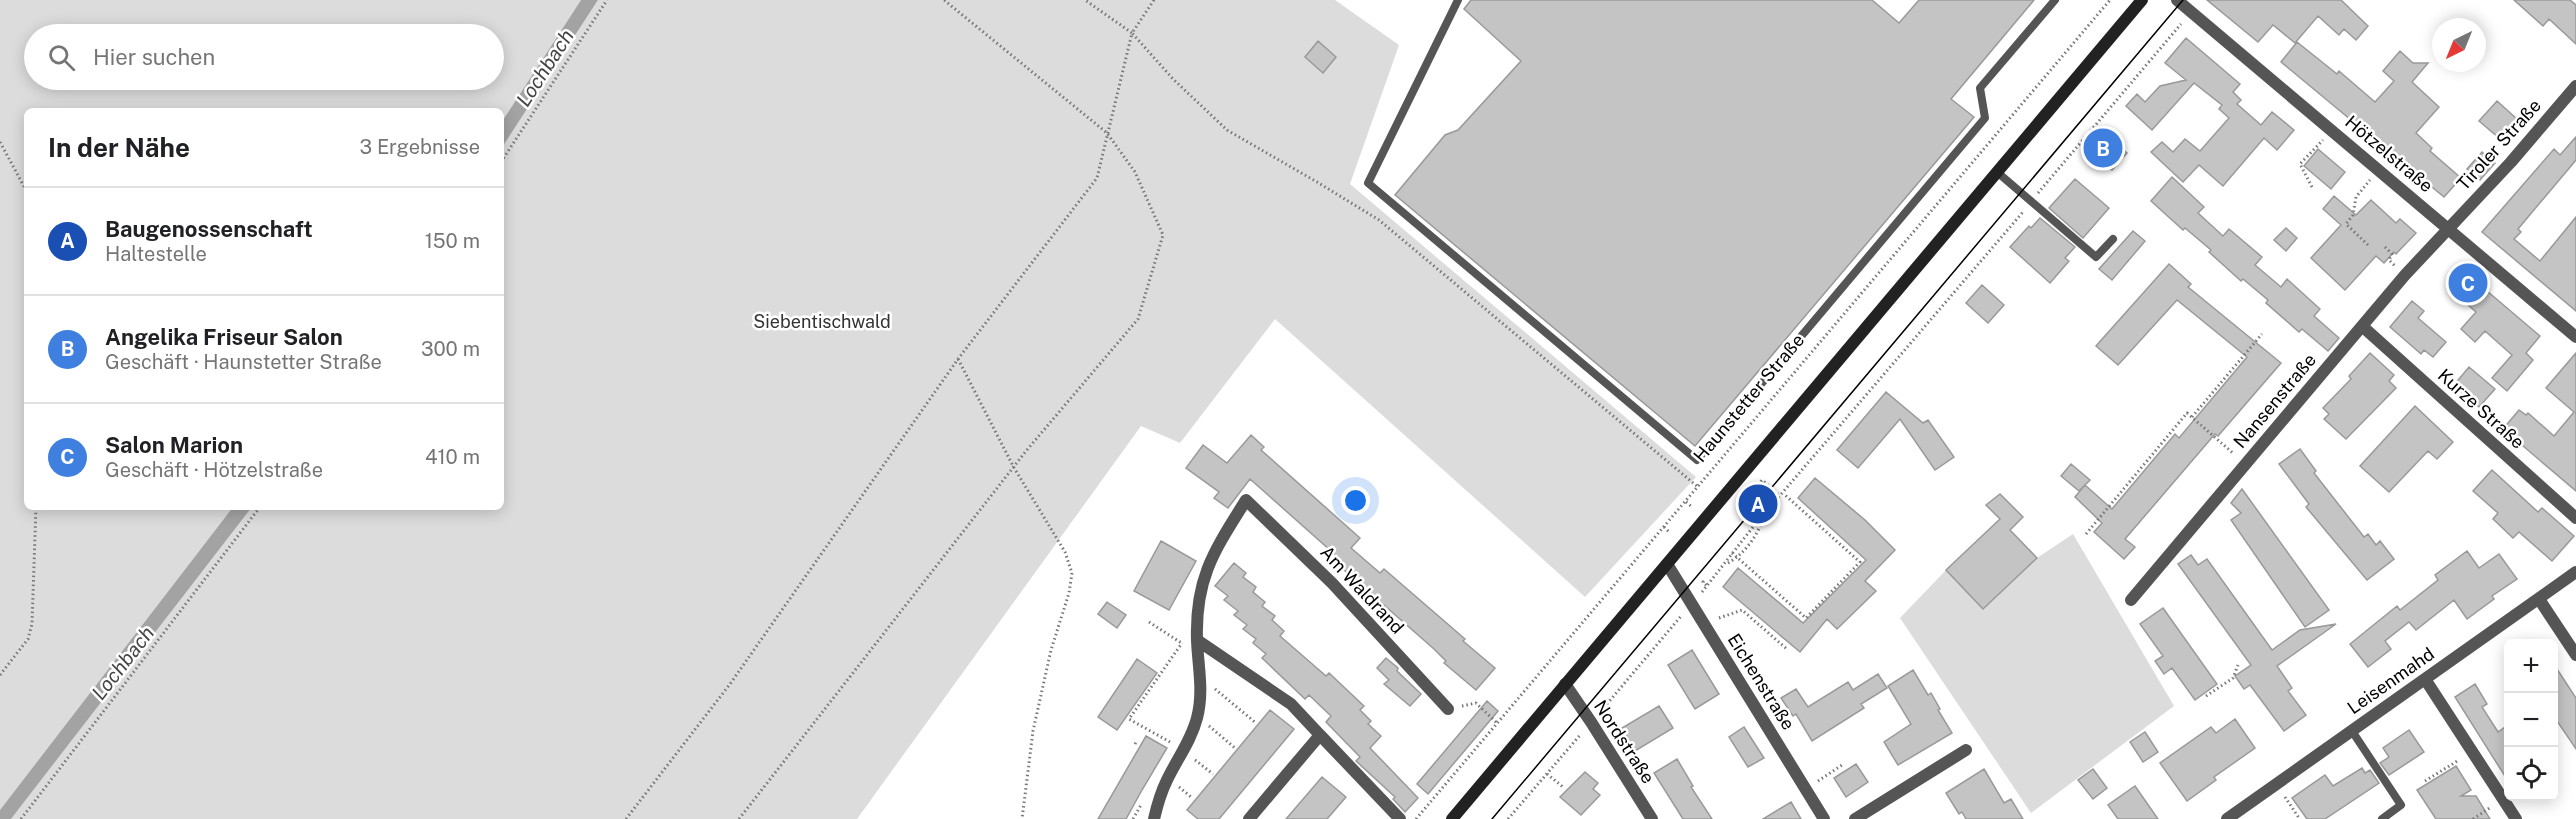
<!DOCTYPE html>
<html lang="de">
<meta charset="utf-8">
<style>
body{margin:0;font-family:"Public Sans",sans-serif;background:#f2f2f2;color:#202124}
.controls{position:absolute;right:18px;bottom:18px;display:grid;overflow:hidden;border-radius:9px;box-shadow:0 3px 15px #0003}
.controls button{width:54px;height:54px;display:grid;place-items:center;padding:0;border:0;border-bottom:2px solid #e0e0e0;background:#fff;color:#202124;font:30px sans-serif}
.compass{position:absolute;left:2432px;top:18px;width:54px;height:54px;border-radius:50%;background:#fff;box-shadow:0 3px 15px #0003;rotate:223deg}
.you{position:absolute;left:1356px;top:501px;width:21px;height:21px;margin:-15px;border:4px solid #fff;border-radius:50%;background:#1a73e8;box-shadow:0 0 0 9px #1a73e833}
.badge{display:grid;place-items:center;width:39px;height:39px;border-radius:50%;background:#ea580c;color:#fff;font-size:20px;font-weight:700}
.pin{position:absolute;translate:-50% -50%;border:3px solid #fff;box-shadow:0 2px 6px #0006}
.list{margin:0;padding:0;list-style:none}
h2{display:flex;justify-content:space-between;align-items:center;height:78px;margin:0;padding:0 24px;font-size:26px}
h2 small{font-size:20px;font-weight:400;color:#757577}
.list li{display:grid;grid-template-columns:39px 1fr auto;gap:18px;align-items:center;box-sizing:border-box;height:108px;padding:0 24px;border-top:2px solid #e0e0e0}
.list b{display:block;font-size:22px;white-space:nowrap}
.list p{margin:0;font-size:20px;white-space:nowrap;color:#757577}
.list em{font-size:20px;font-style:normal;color:#757577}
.icon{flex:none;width:33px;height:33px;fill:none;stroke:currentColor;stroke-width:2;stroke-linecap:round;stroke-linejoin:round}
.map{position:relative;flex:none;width:2576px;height:819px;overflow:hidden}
.search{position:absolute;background:#fff;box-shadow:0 3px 15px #0003;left:24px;top:24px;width:480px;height:66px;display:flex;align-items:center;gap:15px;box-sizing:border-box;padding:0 21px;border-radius:33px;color:#757577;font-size:22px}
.panel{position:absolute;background:#fff;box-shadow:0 3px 15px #0003;left:24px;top:108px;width:480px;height:402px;border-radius:9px}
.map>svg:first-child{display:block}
.green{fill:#dcdcdc;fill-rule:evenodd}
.water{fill:#a3a3a3}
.building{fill:#c4c4c4;stroke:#999;stroke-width:1.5}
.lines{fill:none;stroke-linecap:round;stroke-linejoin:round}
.path{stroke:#777;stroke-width:3;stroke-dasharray:1.5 3;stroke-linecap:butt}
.lane{stroke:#555;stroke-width:8}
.street{stroke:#555;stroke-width:12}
.secondary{stroke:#222;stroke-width:12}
.tram{stroke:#000;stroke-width:1.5}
.labels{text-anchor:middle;stroke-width:5;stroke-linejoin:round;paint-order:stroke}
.street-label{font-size:18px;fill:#000;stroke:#fff}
.park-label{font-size:18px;fill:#333;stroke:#fff}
.water-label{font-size:20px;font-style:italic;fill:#444;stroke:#fff}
</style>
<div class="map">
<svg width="2576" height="819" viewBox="0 0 2576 819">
<rect width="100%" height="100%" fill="#fff"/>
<path class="green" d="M0,0H581L501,123V111H27V507H233L0,810ZM34,34H494V80H34Z
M598,0H1335L1399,45L1350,184L1696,477L1585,597L1275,319L1180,443L1141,426L857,819H11L252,507H501V149Z
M2073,534L2174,706L2031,813L1900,618L1946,570L1983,609L2037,558Z"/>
<path class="water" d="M581,0H598L501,149V123Z
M233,507H252L11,819H0V810Z"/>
<path class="building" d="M1471,0H1872L1899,23L1919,0H2034L1951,99L1974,117L1695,446L1395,195L1445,135L1458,130L1521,61L1464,9Z
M2207,0H2341L2368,26L2356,40L2344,29L2339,35L2318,16L2295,43L2273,25L2258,42Z
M2514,0H2570L2576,5V44L2549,19L2543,26Z
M2186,38L2240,84L2233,92L2241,100L2237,104L2261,125L2272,112L2294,130L2277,150L2264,138L2223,186L2199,165L2183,182L2151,152L2162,142L2173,152L2185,139L2200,151L2229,118L2219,109L2222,105L2194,83L2152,130L2126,106L2137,94L2145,102L2160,86L2186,80L2165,63Z
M1318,41L1336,57L1323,73L1305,57Z
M2297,42L2337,74L2339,71L2375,102L2394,81L2383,71L2400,51L2413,63H2428L2412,82L2439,107L2416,133L2432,148L2430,151L2461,178L2444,197L2281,62Z
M2497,101L2517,119L2499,138L2479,121Z
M2105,134L2127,153L2112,170L2090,151Z
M2576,137V160L2518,229L2521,232L2514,239L2540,261L2576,217V311L2482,232L2554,149L2560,155Z
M2318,149L2345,172L2331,189L2304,166Z
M2482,152L2495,163L2480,180L2467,169Z
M2172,177L2204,207L2198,213L2211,225L2223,236L2229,229L2262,257L2255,265L2281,287L2287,279L2320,309L2314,316L2339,338L2328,351L2302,329L2299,332L2266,303L2268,300L2243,279L2241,281L2209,252L2211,250L2185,228L2183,230L2151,201Z
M2075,179L2109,208L2083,238L2049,208Z
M2334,196L2356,215L2371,200L2396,223L2400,219L2416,233L2396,254L2394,252L2384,263L2376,256L2345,290L2311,258L2341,225L2323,209Z
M2040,218L2075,247L2065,258L2069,261L2050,283L2010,247L2029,226L2031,228Z
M2286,228L2297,238L2286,251L2274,240Z
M2133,231L2145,241L2112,280L2099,269Z
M2169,264L2191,284L2188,287L2281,363L2218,436L2215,434L2125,539L2135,547L2124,559L2094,532L2102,523L2075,497L2085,485L2112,509L2175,434L2179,438L2247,357L2177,300L2118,365L2096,346Z
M2467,274L2540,336L2526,353L2533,360L2507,391L2492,378L2512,355L2485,331L2475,342L2461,329L2476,312L2452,291Z
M1982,285L2004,305L1988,323L1966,303Z
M2412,301L2424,311L2418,318L2446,342L2433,357L2424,350L2421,354L2390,327Z
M2370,353L2394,375L2389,381L2396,388L2346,439L2324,419L2329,414L2323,408L2351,379L2349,376Z
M2576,353V491L2503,429L2519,410L2526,415L2528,413L2554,436L2574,412L2546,388Z
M2469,367L2495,389L2479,407L2454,385Z
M1886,392L1923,423L1928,420L1954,457L1935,470L1900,419L1858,468L1837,450Z
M2415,406L2453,442L2437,459L2428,451L2389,492L2360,466Z
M1251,435L1264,447L1261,450L1360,538L1351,548L1380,573L1384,569L1465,639L1463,641L1495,668L1476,690L1444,663L1446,661L1434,649L1336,563L1340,559L1250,479L1228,508L1214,498L1219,492L1186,468L1203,445L1227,463Z
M2300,449L2316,471L2314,473L2364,537L2368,534L2376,545L2380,541L2394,559L2367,580L2306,507L2309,504L2279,464Z
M2071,464L2090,480L2079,491L2061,476Z
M2492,470L2538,512L2542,508L2574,536L2552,561L2519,532L2513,538L2493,519L2498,513L2473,491Z
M1815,478L1865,520L1895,550L1865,581L1876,591L1837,629L1827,619L1800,652L1723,587L1738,568L1803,623L1866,560L1798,498Z
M2242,489L2329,610L2305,627L2231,520L2241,513L2231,503Z
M2000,494L2023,517L2010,530L2037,558L1983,609L1946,570L2000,519L1986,505Z
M1161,541L1196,561L1169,610L1134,591Z
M2467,551L2479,568L2499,554L2517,579L2492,596L2494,599L2467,619L2454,600L2416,630L2409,622L2385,641L2391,649L2368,667L2350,644L2397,606L2400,610L2438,580L2435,575Z
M2191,555L2198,565L2207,559L2272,650L2300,630L2336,624L2277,666L2292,688L2288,691L2306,715L2284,731L2250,685L2244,689L2235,676L2251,665L2178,564Z
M1234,563L1246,573L1243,577L1256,587L1253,592L1265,602L1262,606L1275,616L1272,620L1284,631L1280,636L1326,676L1329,673L1364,706L1360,710L1371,721L1368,724L1381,736L1370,748L1418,798L1405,812L1393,799L1395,797L1356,761L1360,757L1326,722L1331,716L1309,695L1305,699L1262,658L1266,654L1253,643L1256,639L1243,629L1247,625L1234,615L1238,611L1224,600L1228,596L1215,586Z
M1107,602L1126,615L1117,628L1098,614Z
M2163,608L2217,684L2195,700L2172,668L2164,674L2155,661L2163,656L2140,624Z
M1692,650L1719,694L1695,709L1668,665Z
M1386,658L1398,668L1397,671L1421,694L1410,706L1384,684L1389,680L1377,668Z
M1137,659L1157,673L1117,730L1098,717Z
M2553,663L2576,698V749L2553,715Z
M1913,670L1928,695L1931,693L1940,709L1938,710L1952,733L1898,765L1884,742L1911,724L1888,686Z
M1878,674L1887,688L1861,704L1864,708L1812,741L1796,714L1793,716L1781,698L1796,689L1808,707L1848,682L1853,690Z
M2475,684L2487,704L2482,707L2498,732L2508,725V781L2455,697Z
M1487,701L1498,711L1428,794L1417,784Z
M1659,706L1673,728L1635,751L1622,728Z
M1270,710L1294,729L1219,819H1198L1187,810Z
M2235,719L2255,748L2214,777L2216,780L2187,801L2160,763L2211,727L2216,733Z
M1744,727L1764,758L1748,767L1729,737Z
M2409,730L2424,752L2389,775L2380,763L2389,757L2383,748Z
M2145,732L2158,752L2143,762L2130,742Z
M1146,736L1167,748L1142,790L1126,819H1098Z
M1677,759L1693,786L1691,787L1712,819H1683L1654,773Z
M1856,764L1868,782L1846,797L1834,778Z
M2456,766L2471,790L2461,796H2476L2490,819H2436L2417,790Z
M2362,768L2365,773L2370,770L2379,783L2325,819H2307L2292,798L2325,775L2333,786Z
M1984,769L2004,803L2011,799L2023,819H1966L1962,812L1959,814L1946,793Z
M2093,769L2107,788L2093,799L2078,780Z
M1585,772L1598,783L1593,789L1600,795L1581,815L1560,797Z
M1322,777L1346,797L1327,819H1286Z
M2135,786L2158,819H2118L2108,805Z
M1791,802L1801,819H1763Z"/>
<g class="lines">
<path class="path" d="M1154,0L1132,33L1173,79L1227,130L1317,182L1379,220L1698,487
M0,142L27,192
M501,162L607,0
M2312,187L2300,164L2323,140
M2038,193L2181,24
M2368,245L2346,224L2353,215L2356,197L2370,180
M2385,247L2392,254L2389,260L2395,266
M958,359L1013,466L1065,552L1072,573L1069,593L1051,650L1033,731L1022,819
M2192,417L2262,334
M1758,485L1762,480L1778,494
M1686,502L1692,507
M1664,527L1670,533
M2086,534L2187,413L2234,454
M1732,553L1806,618L1860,562L1784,494
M1728,563C1744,554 1756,538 1762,521
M1704,581L1703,582L1707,586
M1702,592L1753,527L2023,212
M1719,618L1742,610L1788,650
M1149,622L1183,644
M0,675L28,639L32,624L36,507
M1215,689L1256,723
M2206,696L2233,678L2238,665
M1462,706L1476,703L1497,723
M1601,711L1682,615
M1209,726L1235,748
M1170,742L1129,719L1182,643
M1135,744L1136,742
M1195,760L1213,774
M1547,774L1563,787
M1818,781L1842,765
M2425,781L2459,760
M1179,787L1191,797
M2285,797L2299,818
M21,819L260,507
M626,819L730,684L958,359L1097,178L1132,33L1085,0
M739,819L1026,451L1138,319L1163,235L1135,172L1107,133L944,0
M1133,819L1141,805
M1416,819L2110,0
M1508,819L1581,734
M2473,819L2491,807"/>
<path class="lane" d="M1458,0L1368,183L1697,460L1985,118L1980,88L2055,0
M1997,172L2096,257L2113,239
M2352,731L2401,805L2382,819"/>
<path class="street" d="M2177,0L2576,337
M2362,326L2576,518
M1667,564L1824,819
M2539,599L2576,655
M2131,600L2405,275L2511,162L2576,86
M1197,640L1291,704L1320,735L1249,819
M2425,679L2516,819
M1565,684L1591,722L1652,819
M1320,735L1400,819
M1154,819C1157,806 1161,792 1167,780C1177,759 1191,741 1197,718C1204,691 1198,667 1197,640C1195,578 1214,551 1246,500L1332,583L1448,709
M1855,819L1966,750
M2227,819L2576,572"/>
<path class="secondary" d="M1452,819L2142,0"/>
<path class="tram" d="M1492,819L2183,0"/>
</g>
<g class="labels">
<g class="street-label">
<text transform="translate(2499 145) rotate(-48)" y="6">Tiroler Straße</text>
<text transform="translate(2389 154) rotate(40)" y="6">Hötzelstraße</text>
<text transform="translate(1749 398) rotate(-50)" y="6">Haunstetter Straße</text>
<text transform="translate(2275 401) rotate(-50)" y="6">Nansenstraße</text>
<text transform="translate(2481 409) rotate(42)" y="6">Kurze Straße</text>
<text transform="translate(1362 590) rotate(47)" y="6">Am Waldrand</text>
<text transform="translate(2391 681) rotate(-35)" y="6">Leisenmahd</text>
<text transform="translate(1761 682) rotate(58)" y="6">Eichenstraße</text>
<text transform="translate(1624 742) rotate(57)" y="6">Nordstraße</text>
</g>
<g class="park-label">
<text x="822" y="328">Siebentischwald</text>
</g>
<g class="water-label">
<text transform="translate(545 68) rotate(-57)" y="7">Lochbach</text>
<text transform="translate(123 663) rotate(-52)" y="7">Lochbach</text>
</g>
</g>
</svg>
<div class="controls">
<button>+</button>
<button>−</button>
<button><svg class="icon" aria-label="locate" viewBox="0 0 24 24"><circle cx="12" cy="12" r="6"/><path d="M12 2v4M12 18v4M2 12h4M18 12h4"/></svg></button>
</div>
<svg class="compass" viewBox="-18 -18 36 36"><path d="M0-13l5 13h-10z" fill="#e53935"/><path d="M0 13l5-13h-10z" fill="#757577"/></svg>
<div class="you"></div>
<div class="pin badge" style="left:1758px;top:504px;background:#1a4fb4">A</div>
<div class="pin badge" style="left:2103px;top:148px;background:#3f7fe0">B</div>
<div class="pin badge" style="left:2468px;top:283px;background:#3f7fe0">C</div>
<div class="search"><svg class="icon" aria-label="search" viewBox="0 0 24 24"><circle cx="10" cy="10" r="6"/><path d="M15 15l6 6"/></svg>Hier suchen</div>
<section class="panel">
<h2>In der Nähe<small>3 Ergebnisse</small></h2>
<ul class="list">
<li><span class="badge" style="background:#1a4fb4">A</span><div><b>Baugenossenschaft</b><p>Haltestelle</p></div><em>150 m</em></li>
<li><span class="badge" style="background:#3f7fe0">B</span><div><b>Angelika Friseur Salon</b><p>Geschäft · Haunstetter Straße</p></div><em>300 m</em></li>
<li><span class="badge" style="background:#3f7fe0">C</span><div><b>Salon Marion</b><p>Geschäft · Hötzelstraße</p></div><em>410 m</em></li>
</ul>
</section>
</div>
